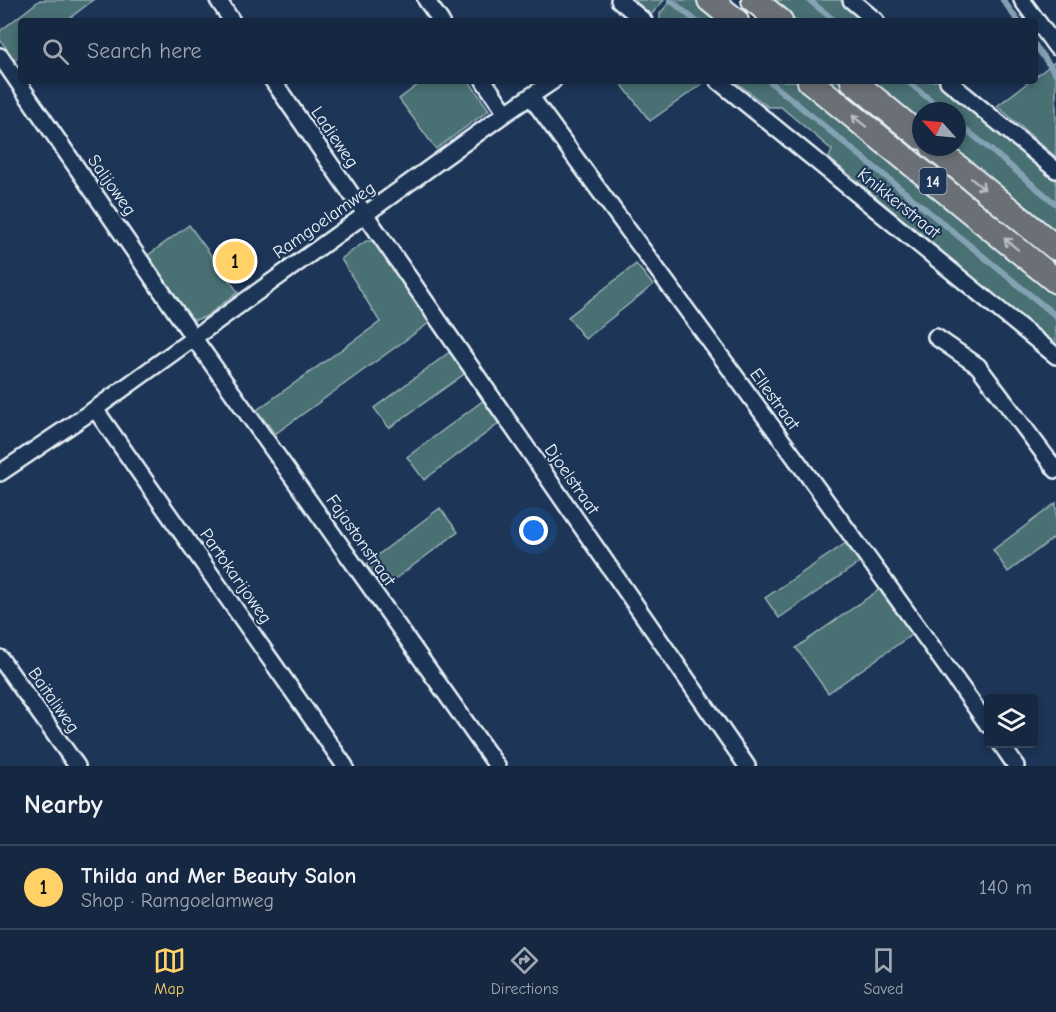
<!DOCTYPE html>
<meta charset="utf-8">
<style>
body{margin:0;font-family:"Comic Neue",sans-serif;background:#1f3048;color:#f1f3f6}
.controls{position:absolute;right:18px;bottom:18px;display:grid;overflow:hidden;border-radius:6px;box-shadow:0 3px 9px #0003}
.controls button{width:54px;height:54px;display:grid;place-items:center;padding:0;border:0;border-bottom:2px solid #35445a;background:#162841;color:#f1f3f6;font:30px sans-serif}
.compass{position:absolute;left:912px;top:102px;width:54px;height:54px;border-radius:50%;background:#162841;box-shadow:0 3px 9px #0003;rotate:297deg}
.you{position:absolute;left:534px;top:531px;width:21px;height:21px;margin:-15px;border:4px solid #fff;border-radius:50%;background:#1a73e8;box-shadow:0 0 0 9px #1a73e833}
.badge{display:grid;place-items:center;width:39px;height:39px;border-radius:50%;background:#ffd166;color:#111;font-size:20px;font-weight:700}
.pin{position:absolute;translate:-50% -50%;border:3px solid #fff;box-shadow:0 2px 6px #0006}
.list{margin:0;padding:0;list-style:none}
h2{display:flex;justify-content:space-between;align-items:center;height:78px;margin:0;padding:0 24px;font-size:26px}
h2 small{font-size:20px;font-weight:400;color:#9ea6b1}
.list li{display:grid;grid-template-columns:39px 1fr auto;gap:18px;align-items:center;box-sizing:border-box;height:84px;padding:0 24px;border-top:2px solid #35445a}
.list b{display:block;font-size:22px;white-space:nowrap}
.list p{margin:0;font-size:20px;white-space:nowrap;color:#9ea6b1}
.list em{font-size:20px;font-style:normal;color:#9ea6b1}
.icon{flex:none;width:33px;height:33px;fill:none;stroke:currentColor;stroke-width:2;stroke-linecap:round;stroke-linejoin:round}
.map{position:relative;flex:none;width:1056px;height:766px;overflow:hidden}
.search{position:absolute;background:#162841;box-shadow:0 3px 9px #0003;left:18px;right:18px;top:18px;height:66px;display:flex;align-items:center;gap:15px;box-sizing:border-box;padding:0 21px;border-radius:6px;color:#9ea6b1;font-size:22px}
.sheet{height:162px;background:#162841}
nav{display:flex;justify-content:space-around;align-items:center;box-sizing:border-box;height:84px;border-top:2px solid #35445a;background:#162841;font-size:16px;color:#9ea6b1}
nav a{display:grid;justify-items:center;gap:3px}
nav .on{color:#ffd166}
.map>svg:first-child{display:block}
.green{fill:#497073;stroke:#98b0b6;stroke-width:1.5}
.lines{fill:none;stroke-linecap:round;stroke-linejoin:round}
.stream{stroke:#84a2b4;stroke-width:6}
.street-casing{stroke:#e8f1f8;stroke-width:20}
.primary-casing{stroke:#e8f1f8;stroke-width:28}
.street{stroke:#1d3557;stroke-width:15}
.primary{stroke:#6b6f74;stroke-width:24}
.oneway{stroke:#b6bdc3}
.labels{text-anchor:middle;stroke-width:4.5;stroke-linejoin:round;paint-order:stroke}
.shield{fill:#1d3557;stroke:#abb9c8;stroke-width:1.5}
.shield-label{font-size:16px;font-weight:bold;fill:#e8f1f8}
.street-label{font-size:18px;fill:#e8f1f8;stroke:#1d3557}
</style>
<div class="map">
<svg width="1056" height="766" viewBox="0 0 1056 766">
<rect width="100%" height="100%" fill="#1d3557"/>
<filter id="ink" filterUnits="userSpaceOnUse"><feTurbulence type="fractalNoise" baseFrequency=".0167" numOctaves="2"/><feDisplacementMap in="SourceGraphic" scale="12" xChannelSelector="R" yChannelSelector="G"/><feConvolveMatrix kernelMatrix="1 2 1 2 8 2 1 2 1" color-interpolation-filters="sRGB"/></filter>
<g filter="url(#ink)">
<path class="green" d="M40,0H93L66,21H21V56L15,60L0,40V31Z
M632,0H664L651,15Z
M672,0H700L725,21H660V13Z
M771,0H840L865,21H796Z
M1056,61V157L997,106L1030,81H1035V77Z
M423,81H469L489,110L436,149L399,99Z
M619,81H698L702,84L650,121Z
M735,81H798L1056,293V346L829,158L832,150L781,107H768Z
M820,81H840L1056,256V274Z
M869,81H938L1056,179V234L950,147H957V111H921V123Z
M189,225L238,292L205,317L195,320L186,315L147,256Z
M366,241H374L429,323L275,434L257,410L380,322L341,259Z
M636,264L653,285L585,339L568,317Z
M451,351L467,372L389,428L374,408Z
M484,400L501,422L424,480L407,457Z
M1056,503V536L1008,572L993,550Z
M440,508L458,532L383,588L366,564Z
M849,541L863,560L779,618L765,598Z
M883,587L914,633L828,693L796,648Z"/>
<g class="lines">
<path class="stream" d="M670,0L696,21
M809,0L835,21
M1003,0L1018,21
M1035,45L1056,74
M769,81L1056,316
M907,81L944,111
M957,122L1056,204"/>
<defs>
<path id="street" d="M218,0L232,21
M426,0L441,21
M619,0L644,21
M851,0L876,21
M1022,0L1056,47
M0,56L193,337L497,766
M273,81L747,766
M484,81L506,113
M718,81L1056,356
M948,81L1056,170
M531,97C683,306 838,514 988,725
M936,337L978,366L1056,470
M95,409L345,766
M0,473L95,409L506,113L553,81
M0,658L77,766
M1001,744L1016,766"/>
<path id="primary" d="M710,0L736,21
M754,0L780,21
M810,81L1056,281
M853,81L921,137
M933,147L1056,248"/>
</defs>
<use href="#street" class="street-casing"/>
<use href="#primary" class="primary-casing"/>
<use href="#street" class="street"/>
<use href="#primary" class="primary"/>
</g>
<defs><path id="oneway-shaft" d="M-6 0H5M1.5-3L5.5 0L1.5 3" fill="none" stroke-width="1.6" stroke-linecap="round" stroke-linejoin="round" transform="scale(1.5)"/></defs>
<g class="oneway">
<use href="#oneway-shaft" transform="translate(859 121) rotate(-141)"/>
<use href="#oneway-shaft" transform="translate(978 184) rotate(39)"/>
<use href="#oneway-shaft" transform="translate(1011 244) rotate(-141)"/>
</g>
</g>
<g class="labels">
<rect class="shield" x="919.5" y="168" width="27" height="26" rx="4.5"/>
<g class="shield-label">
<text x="933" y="187">14</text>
</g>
<g class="street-label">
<text transform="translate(335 137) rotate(56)" y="6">Ladieweg</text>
<text transform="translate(112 185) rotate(55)" y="6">Salijoweg</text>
<text transform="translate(899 203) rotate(39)" y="6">Knikkerstraat</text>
<text transform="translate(324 220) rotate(-35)" y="6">Ramgoelamweg</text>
<text transform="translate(775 399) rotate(54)" y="6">Ellestraat</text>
<text transform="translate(572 479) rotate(55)" y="6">Djoelstraat</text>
<text transform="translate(361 540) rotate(55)" y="6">Fajastonstraat</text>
<text transform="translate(236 576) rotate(55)" y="6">Partokarijoweg</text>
<text transform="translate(54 700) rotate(55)" y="6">Baitaliweg</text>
</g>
</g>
</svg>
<div class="controls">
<button><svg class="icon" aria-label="layers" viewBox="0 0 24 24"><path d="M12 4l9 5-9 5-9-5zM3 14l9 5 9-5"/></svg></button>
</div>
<svg class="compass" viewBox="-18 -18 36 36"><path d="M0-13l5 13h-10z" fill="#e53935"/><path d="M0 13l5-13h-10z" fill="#9ea6b1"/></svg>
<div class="you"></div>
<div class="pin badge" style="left:235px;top:261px">1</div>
<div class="search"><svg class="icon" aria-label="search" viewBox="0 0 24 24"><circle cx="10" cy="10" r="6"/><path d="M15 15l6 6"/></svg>Search here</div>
</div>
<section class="sheet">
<h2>Nearby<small></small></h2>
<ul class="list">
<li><span class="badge">1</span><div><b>Thilda and Mer Beauty Salon</b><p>Shop · Ramgoelamweg</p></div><em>140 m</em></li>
</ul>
</section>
<nav>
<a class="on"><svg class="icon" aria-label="map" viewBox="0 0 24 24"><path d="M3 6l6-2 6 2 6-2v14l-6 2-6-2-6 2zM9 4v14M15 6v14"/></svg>Map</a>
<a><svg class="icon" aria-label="directions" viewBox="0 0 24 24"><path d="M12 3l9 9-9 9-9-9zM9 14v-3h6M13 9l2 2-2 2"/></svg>Directions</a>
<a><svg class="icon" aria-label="saved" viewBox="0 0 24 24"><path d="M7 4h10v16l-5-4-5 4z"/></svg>Saved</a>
</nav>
